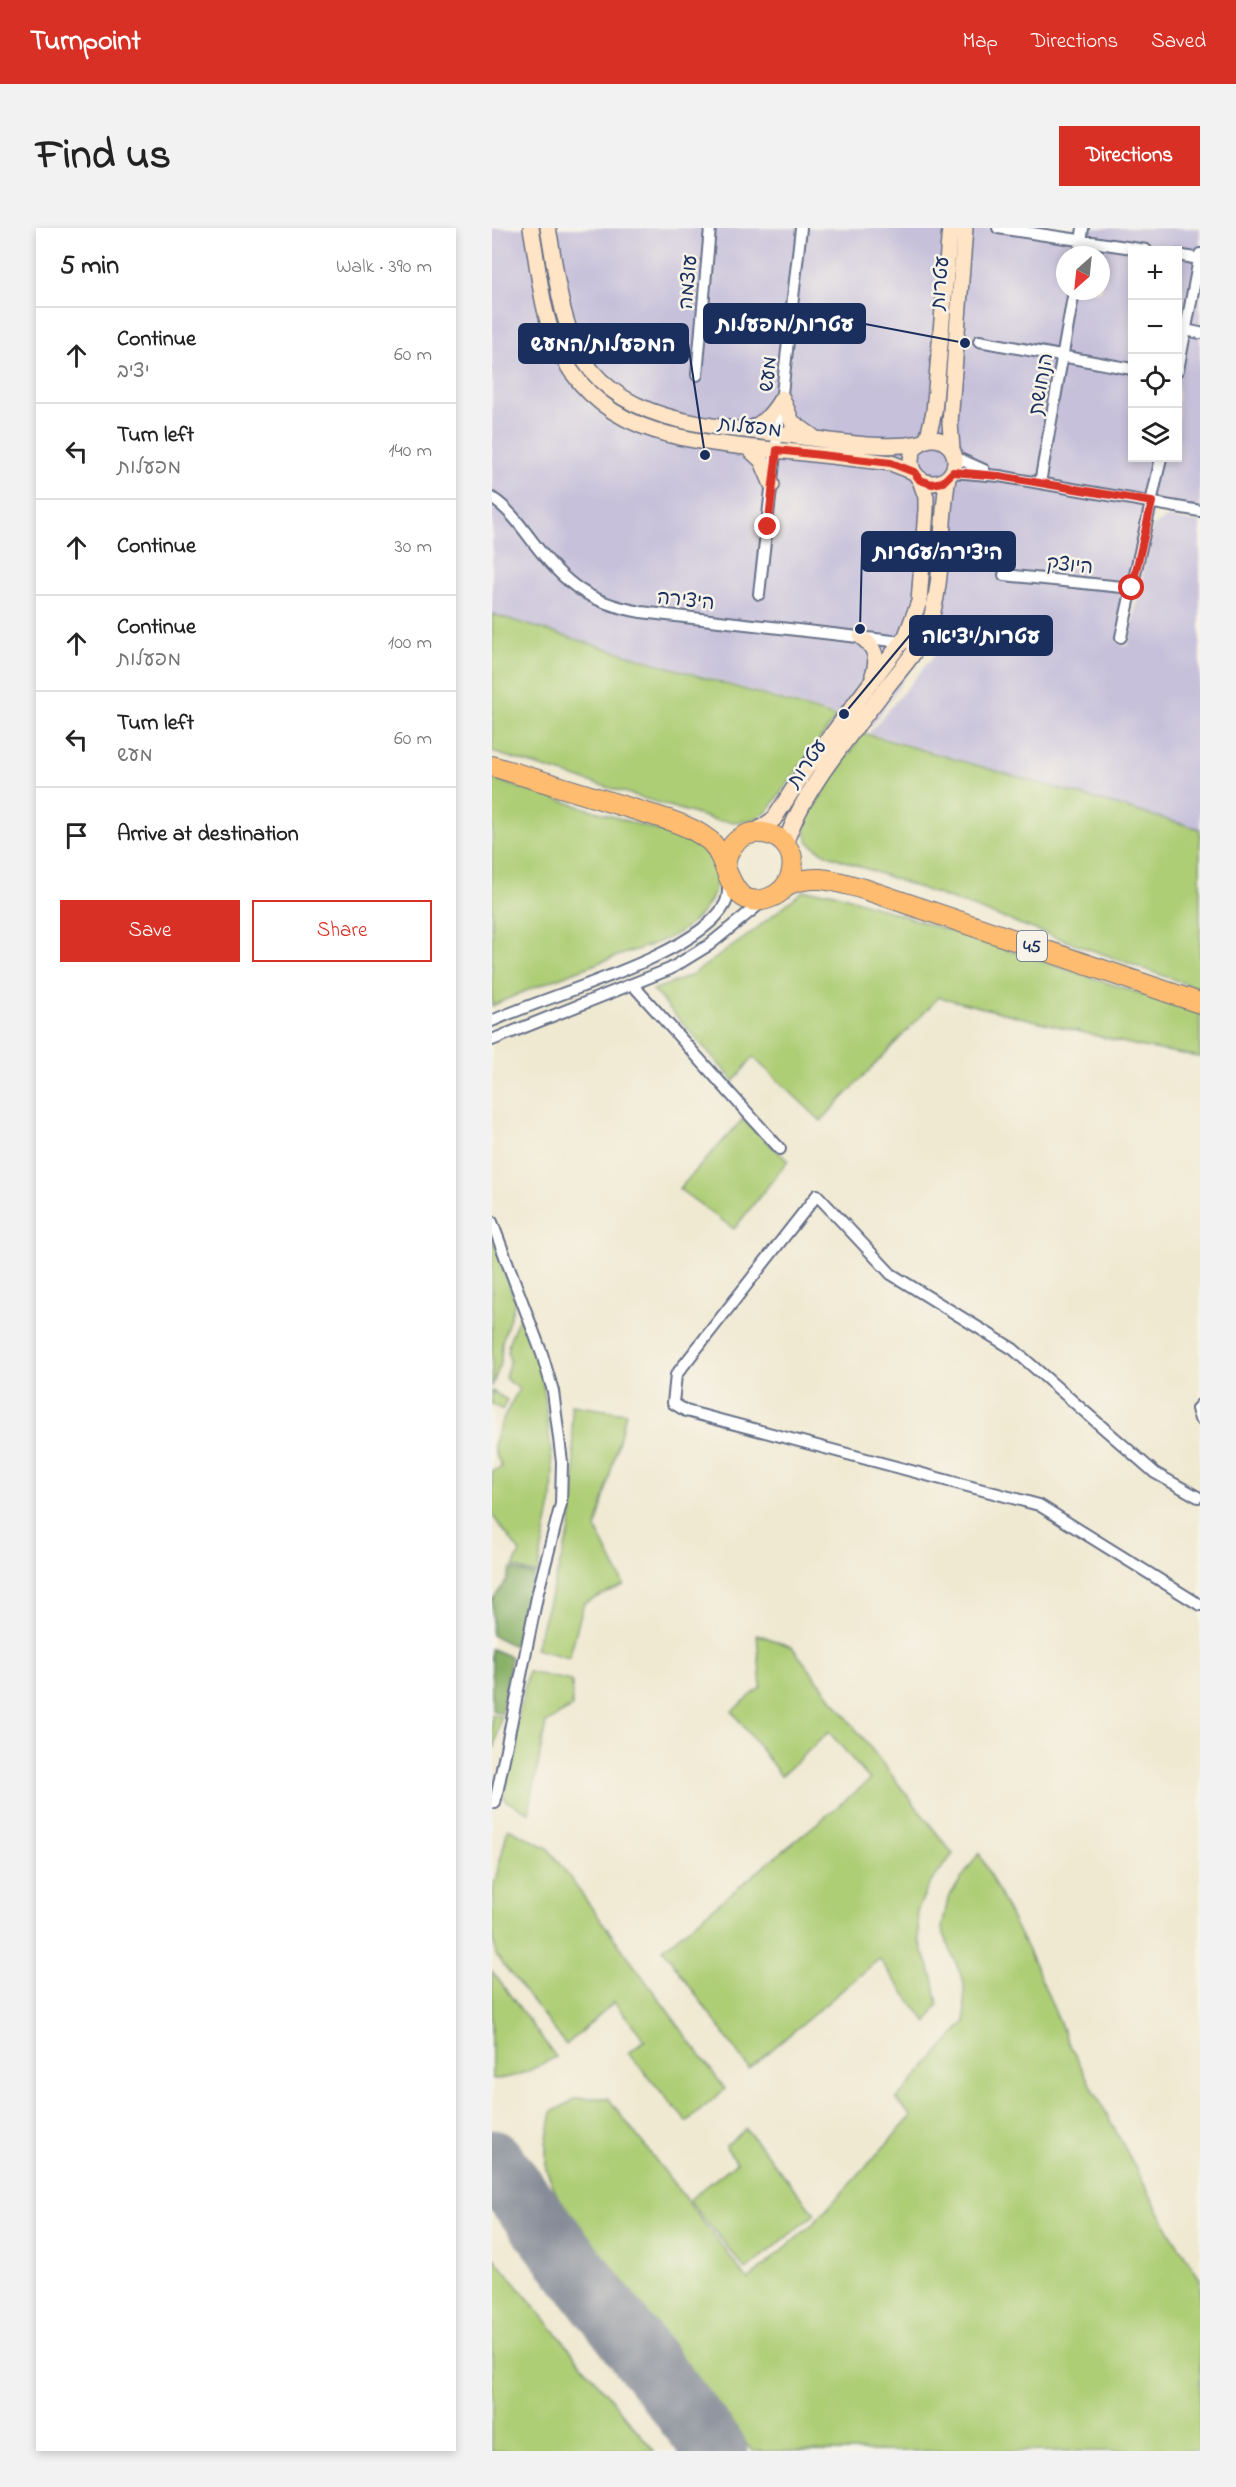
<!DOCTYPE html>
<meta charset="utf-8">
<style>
body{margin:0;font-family:"Indie Flower","Playpen Sans Hebrew",sans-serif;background:#f2f2f2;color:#222}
.controls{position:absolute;right:18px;top:18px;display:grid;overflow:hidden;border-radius:0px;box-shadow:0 3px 9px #0003}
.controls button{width:54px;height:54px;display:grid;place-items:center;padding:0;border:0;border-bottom:2px solid #e0e0e0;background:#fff;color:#222;font:30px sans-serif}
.compass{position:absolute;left:564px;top:18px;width:54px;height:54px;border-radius:50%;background:#fff;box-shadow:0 3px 9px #0003;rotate:207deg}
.stop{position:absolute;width:18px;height:18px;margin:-14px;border:4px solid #d93025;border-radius:50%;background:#fff}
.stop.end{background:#d93025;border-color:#fff;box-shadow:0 2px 6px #0008}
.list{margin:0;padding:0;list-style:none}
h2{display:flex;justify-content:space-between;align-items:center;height:78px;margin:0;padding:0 24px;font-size:26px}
h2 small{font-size:20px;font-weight:400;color:#767676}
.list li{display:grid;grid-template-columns:39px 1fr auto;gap:18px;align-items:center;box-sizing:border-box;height:96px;padding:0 24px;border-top:2px solid #e0e0e0}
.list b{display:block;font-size:22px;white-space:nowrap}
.list p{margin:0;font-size:20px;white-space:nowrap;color:#767676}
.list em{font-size:20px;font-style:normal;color:#767676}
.actions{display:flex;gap:12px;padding:18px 24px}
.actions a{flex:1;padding:14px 0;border:2px solid #d93025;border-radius:0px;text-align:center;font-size:21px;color:#d93025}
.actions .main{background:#d93025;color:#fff}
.icon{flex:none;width:33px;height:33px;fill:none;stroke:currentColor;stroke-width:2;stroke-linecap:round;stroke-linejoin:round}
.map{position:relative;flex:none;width:708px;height:2223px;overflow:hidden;border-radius:0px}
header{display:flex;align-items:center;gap:36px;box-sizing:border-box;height:84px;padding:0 30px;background:#d93025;color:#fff}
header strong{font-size:28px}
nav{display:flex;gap:33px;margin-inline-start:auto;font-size:21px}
.intro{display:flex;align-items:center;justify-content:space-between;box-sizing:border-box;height:144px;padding:0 36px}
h1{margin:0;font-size:42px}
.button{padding:15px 27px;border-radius:0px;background:#d93025;color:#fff;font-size:21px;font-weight:700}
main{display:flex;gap:36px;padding:0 36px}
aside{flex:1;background:#fff;border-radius:0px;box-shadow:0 3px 9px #0003}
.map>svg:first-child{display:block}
.industrial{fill:#c6c0da;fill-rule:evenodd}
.green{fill:#aece76;stroke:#647e6a;stroke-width:1.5}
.forest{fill:#8ab167;stroke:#527062;stroke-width:1.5}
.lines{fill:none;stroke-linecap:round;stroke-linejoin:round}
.runway{stroke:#868c98;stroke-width:63}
.street-casing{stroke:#667087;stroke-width:14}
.secondary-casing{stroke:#667087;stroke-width:18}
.highway-casing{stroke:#667087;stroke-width:22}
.street{stroke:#fff;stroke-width:10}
.secondary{stroke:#ffe4c6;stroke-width:15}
.highway{stroke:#febc70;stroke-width:20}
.route{stroke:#d93025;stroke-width:8}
.labels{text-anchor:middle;stroke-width:5;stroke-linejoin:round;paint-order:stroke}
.shield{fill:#f7f3e8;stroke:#5d6a87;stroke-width:1.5}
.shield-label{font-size:18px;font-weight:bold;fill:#1b2f5e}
.street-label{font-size:20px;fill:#1b2f5e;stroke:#f7f3e8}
.leader{fill:none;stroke:#1b2f5e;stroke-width:2}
.callout-dot{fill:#1b2f5e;stroke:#f7f3e8;stroke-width:2}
.callout{fill:#1b2f5e;stroke:#1b2f5e;stroke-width:2}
.callout-label{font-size:21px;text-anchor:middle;font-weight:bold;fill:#fff}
</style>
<header>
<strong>Turnpoint</strong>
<nav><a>Map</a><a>Directions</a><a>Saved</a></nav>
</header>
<div class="intro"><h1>Find us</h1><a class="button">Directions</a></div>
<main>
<aside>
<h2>5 min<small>Walk · 390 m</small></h2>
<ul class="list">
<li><svg class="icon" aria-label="ahead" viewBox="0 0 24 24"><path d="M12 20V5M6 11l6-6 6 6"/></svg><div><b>Continue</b><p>יציב</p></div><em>60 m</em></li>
<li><svg class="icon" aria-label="left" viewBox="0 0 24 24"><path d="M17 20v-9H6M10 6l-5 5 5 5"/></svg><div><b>Turn left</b><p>מפעלות</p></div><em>140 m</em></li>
<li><svg class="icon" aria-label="ahead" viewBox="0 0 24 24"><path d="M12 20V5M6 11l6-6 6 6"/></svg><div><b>Continue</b></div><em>30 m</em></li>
<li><svg class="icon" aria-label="ahead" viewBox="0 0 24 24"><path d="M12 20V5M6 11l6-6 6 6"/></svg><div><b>Continue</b><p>מפעלות</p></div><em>100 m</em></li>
<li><svg class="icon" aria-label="left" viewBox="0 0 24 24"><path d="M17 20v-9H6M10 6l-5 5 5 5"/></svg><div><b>Turn left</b><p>מעש</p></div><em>60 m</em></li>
<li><svg class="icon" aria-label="arrive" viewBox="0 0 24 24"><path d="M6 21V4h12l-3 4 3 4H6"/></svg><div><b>Arrive at destination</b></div></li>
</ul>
<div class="actions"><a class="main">Save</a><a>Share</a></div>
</aside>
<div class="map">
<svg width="708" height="2223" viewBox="0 0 708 2223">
<rect width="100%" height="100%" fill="#f7f3e8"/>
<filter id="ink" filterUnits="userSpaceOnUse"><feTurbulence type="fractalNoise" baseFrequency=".0167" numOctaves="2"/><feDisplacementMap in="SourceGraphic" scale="12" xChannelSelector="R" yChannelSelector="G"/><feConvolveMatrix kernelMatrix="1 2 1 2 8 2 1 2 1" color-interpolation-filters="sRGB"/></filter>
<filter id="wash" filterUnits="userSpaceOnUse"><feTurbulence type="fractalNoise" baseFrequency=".008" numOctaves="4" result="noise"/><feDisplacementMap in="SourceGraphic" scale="24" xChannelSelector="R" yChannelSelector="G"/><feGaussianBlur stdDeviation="1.35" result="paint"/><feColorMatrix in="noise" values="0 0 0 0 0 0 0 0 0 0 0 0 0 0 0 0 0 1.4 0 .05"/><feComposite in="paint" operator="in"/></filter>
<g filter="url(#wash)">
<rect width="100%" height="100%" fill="#f0e9d2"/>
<path class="industrial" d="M0,0H708V284L663,275L629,417L636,418L660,299L676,289L708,295V601L377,505L445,424L452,427L458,421L451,410L454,399H446L380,498L0,385ZM640,22H686V230H640ZM573,27H609V63H573Z"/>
<path class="green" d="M0,386L344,489L275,584C257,596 247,594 226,593L0,524Z
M371,505L708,601V761L336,627C317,617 311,613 314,591Z
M0,551L177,606C189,611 204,615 214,624C240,648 214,686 192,701C174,714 148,720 128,727C85,743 41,758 0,778Z
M311,663L339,664L708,785V829L646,818L447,769L329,893L261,829L242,853L161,762L198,748L255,708Z
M251,891L296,933L242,1001L187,961Z
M0,1008L23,1074L10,1114L9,1134L0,1159Z
M28,1088L46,1133L52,1163L61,1241L60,1272L45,1346L21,1339L28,1324L0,1287V1241L1,1243L10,1239C8,1234 3,1227 2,1221C1,1207 20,1174 27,1161L13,1150L18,1132C11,1119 22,1102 28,1088Z
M0,1163L15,1172L10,1182L0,1176Z
M79,1177L134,1185L104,1300L132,1357L92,1375L77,1430L43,1421L78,1302L83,1248Z
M265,1406L300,1419L461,1626L437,1657L425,1683L427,1712L441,1750L446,1776L435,1795L387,1731L257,1841L171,1721L378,1552L337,1504L289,1548L240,1483L269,1459Z
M36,1444L80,1453V1479L54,1495L37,1584L16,1574L10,1567Z
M0,1486L9,1489L3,1519L0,1522Z
M16,1600L56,1620L233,1861L195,1894L136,1825L153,1812L122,1774L74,1817L4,1727L0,1698L1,1661Z
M487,1625L545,1741L575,1812L679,2006L708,2051V2223H260L67,1972L54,1941V1915L60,1884L85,1870H116L256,2052L324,1993L420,1888L404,1872L473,1794L472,1755L450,1701L456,1670Z
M0,1743L64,1829C43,1840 24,1851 0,1851Z
M254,1901L323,1986L254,2042L197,1972L245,1934L233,1918Z
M0,2027L162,2223H0Z"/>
<path class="forest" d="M19,1341L42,1347L22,1418L0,1407V1372L14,1354Z
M0,1421L19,1429L10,1486L0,1482Z"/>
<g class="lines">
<path class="runway" d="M0,1933L224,2223"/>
</g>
</g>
<g filter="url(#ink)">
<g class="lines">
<defs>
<path id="street" d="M506,0L654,22
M587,27L591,0
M686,27L707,31
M693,102L708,105
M487,113L640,141
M686,142L708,26
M205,147L218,0
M463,229L492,242
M461,244L507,248L708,283
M548,255L582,63
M0,270C17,281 29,298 41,314C73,356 97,375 149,384L427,416
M512,347L640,360
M267,366L309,0
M629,409L669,230
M140,756L288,921
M0,793C55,767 206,728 233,676C237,669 236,661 236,653
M0,812L178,741L217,717L270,674
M0,994L50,1126L61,1163L70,1234L69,1276L46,1364L3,1575
M708,1177L705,1181L708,1191
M706,1269L663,1245L521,1121L399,1046L325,967L184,1147L181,1175L194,1183L547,1277L708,1377"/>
<path id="secondary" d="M39,0C46,36 49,82 64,116C104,205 188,212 272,221C314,225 357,230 399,235L422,244
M56,0C63,35 66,74 79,107C112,194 210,197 288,206C331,211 386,223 428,215
M290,170L300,194L320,208
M255,202C272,196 281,185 290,170
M419 233a22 22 0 1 1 44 0a22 22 0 1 1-44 0Z
M435,212L442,184L458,0
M255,219L270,233L280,257
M460,221L458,195L473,0
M369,409C383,419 387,430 381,447
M263,604L282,591L314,541L414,408L427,374L434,282V269L428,252
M293,617C311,559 361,505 397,456C410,440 425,423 434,404C453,360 447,298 456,250"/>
<path id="highway" d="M0,538L177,592C192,597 206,603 218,613C238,631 235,685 277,670C288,666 296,658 299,647C312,602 240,584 233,638
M294,657C324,645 342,653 372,661L708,775"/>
</defs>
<use href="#street" class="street-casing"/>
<use href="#secondary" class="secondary-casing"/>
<use href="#highway" class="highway-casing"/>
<use href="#street" class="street"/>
<use href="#secondary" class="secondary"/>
<use href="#highway" class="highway"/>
</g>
</g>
<g class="lines" filter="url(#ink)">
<path class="route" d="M276,299L285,222L399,235L422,244L428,252L440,256L451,254L461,244L507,248L660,274L640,360"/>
</g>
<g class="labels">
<rect class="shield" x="525" y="703" width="30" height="30" rx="4.5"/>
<g class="shield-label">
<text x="540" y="724">45</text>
</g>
<g class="street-label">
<text transform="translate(195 54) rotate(-85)" y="7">עוצמה</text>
<text transform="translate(447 55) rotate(-85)" y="7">עטרות</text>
<text transform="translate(275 146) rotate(-84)" y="7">מעש</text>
<text transform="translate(548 156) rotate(-80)" y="7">הנחושת</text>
<text transform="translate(258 198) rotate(6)" y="7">מפעלות</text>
<text transform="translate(578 336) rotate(6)" y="7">היוצק</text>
<text transform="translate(194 371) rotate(6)" y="7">היצירה</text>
<text transform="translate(314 535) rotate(-55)" y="7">עטרות</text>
</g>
</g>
<path class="leader" d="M473 115L373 96M213 227L196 115M368 401L370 323M352 486L418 407"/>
<g class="callout-dot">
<circle cx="473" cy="115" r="6"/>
<circle cx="213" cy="227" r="6"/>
<circle cx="368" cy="401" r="6"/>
<circle cx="352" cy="486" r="6"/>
</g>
<g class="callout">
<rect x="212" y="76" width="161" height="39" rx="6"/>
<rect x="27" y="96" width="169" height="39" rx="6"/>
<rect x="370" y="304" width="153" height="39" rx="6"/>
<rect x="418" y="388" width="142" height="39" rx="6"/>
</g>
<g class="callout-label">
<text x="293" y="103">עטרות/מפעלות</text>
<text x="111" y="123">המפעלות/המעש</text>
<text x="446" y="331">היצירה/עטרות</text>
<text x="489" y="415">עטרות/יציאה</text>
</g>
</svg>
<div class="controls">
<button>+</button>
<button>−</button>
<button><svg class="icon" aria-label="locate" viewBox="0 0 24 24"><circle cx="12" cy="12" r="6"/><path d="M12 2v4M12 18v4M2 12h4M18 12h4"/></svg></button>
<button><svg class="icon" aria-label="layers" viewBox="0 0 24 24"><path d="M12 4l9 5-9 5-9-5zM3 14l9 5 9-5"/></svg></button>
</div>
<svg class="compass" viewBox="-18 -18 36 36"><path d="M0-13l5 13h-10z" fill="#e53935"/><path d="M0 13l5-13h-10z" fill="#767676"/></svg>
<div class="stop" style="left:640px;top:360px"></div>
<div class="stop end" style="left:276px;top:299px"></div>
</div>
</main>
